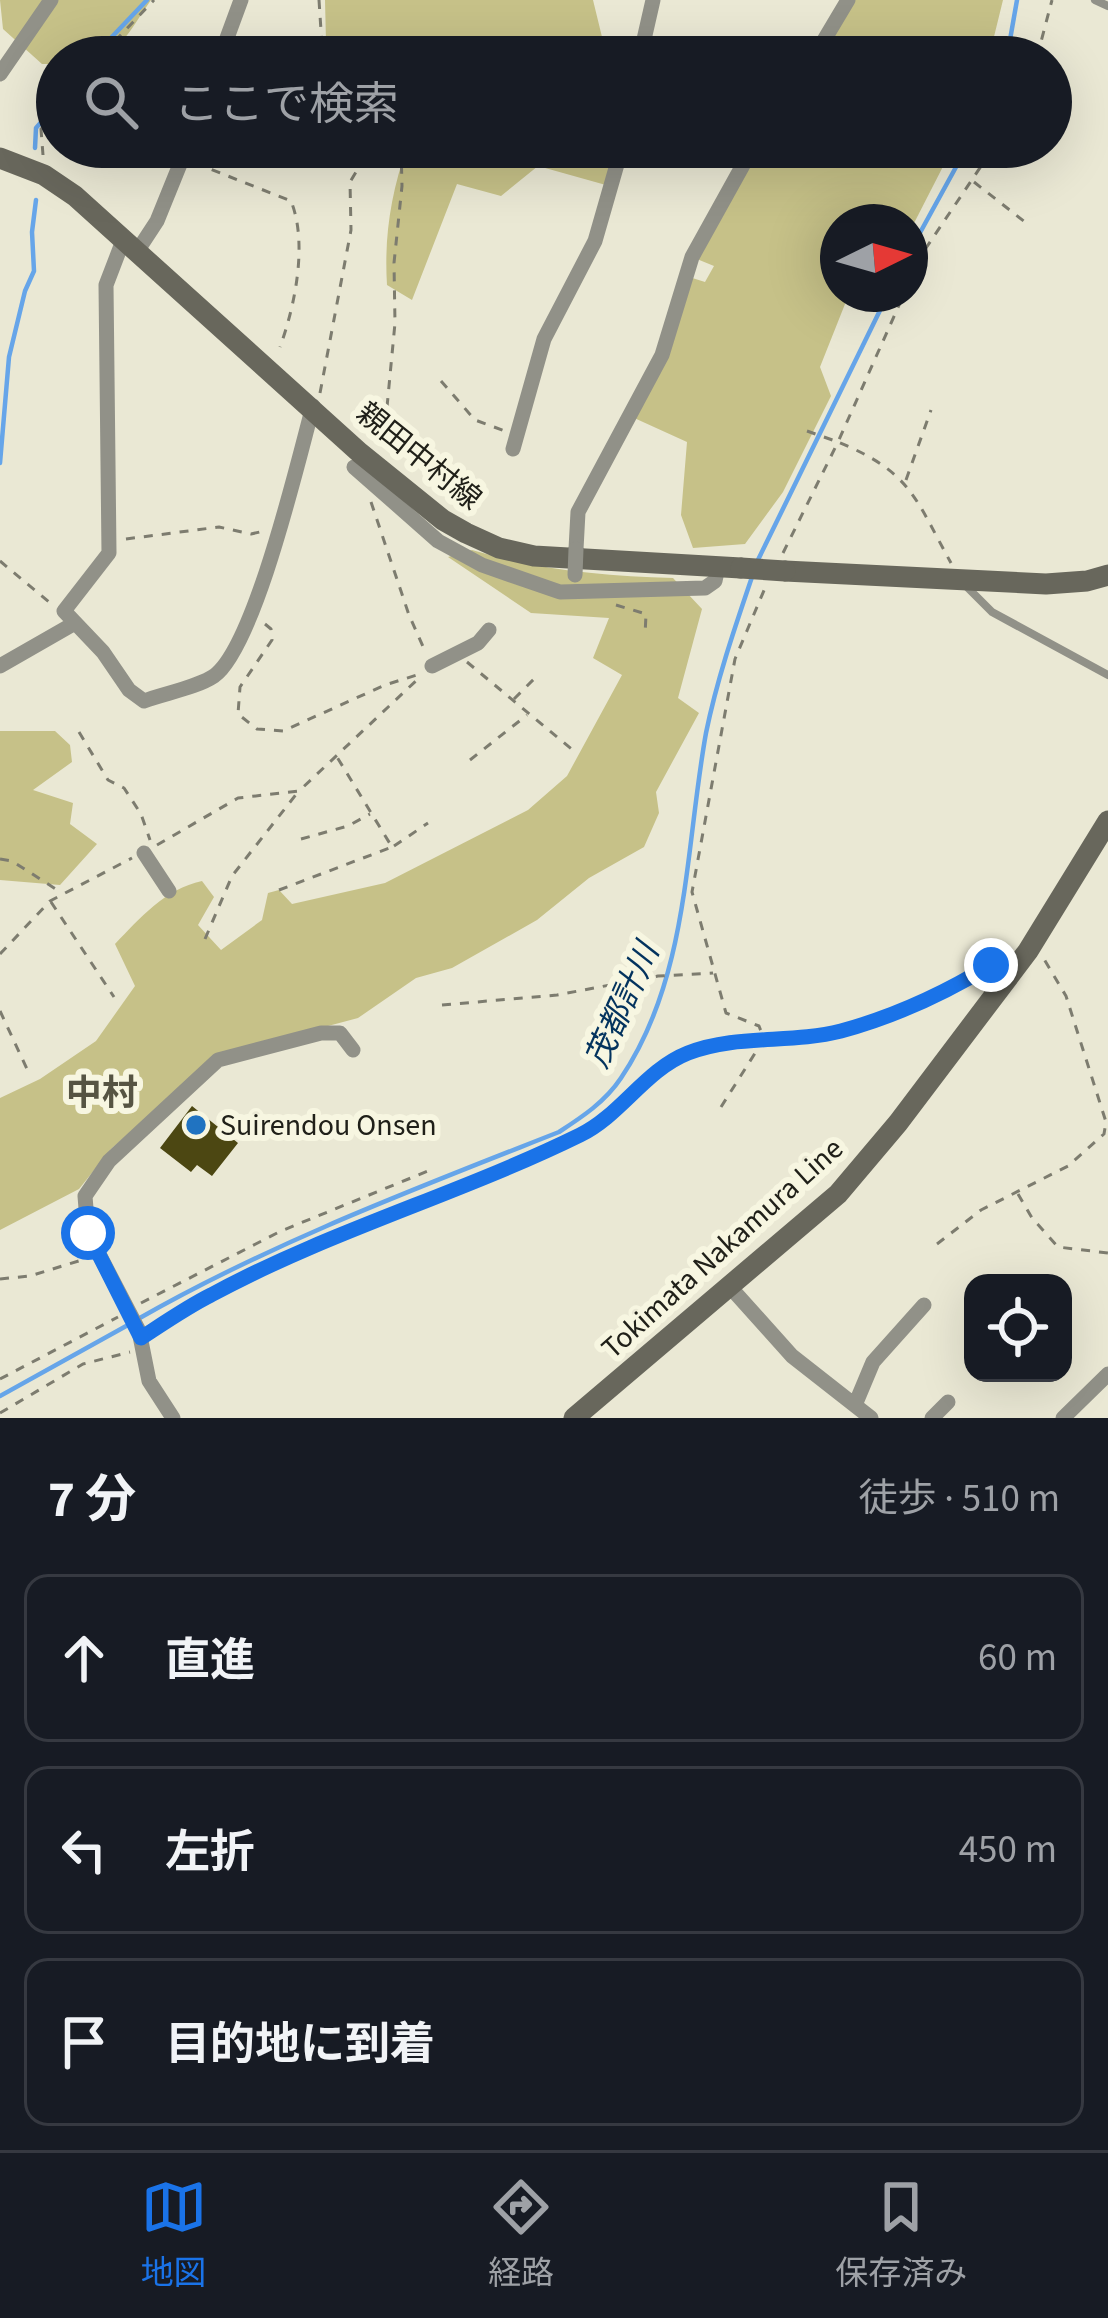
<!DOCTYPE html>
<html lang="ja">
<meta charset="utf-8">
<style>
body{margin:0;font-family:"Source Sans 3","Noto Sans JP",sans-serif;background:#242831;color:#f1f3f6}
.controls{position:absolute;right:36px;bottom:36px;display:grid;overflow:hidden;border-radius:24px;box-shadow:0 12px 48px #0002}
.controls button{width:108px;height:108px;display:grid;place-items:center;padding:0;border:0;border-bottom:3px solid #363941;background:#171b24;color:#f1f3f6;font:60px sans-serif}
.compass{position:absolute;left:820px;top:204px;width:108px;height:108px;border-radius:50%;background:#171b24;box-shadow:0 12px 48px #0002;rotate:85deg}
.stop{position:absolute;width:36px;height:36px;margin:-27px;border:9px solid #1a73e8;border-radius:50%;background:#fff}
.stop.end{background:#1a73e8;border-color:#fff;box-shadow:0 3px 12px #0008}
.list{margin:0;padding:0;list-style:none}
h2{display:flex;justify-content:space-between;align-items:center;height:156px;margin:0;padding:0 48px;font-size:51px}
h2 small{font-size:39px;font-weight:400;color:#9ea1a6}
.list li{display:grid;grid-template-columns:78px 1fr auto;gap:36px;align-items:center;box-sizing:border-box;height:168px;margin:0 24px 24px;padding:0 24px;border:3px solid #363941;border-radius:24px}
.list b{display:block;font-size:45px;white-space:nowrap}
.list em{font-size:39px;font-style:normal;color:#9ea1a6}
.icon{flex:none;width:66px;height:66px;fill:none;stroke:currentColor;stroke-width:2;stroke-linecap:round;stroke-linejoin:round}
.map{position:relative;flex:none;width:1108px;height:1418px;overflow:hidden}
.search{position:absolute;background:#171b24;box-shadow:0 12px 48px #0002;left:36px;right:36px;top:36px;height:132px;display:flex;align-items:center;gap:30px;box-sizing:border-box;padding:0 42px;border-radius:66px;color:#9ea1a6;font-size:45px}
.sheet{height:732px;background:#171b24}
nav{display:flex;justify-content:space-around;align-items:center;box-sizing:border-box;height:168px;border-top:3px solid #363941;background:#171b24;font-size:33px;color:#9ea1a6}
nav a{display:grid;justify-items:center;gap:6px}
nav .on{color:#1a73e8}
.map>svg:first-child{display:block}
.green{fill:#c6c188}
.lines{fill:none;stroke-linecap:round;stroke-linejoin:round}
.stream{stroke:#66a5e9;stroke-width:4.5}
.building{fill:#4c4712}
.path{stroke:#7d7c6f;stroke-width:3;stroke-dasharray:9 9;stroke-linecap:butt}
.lane{stroke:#919188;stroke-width:8}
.street{stroke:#919188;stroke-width:15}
.secondary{stroke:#68675c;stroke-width:21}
.street-bridge{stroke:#919188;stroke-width:15}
.secondary-bridge{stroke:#68675c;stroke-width:21}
.route{stroke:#1a73e8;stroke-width:15}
.poi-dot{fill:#2073c1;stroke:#f7f6e1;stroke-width:4.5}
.labels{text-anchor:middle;stroke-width:12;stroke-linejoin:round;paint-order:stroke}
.street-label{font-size:30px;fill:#202019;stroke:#f7f6e1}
.poi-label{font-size:30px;fill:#202019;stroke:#f7f6e1;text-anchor:start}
.water-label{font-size:33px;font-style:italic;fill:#03335e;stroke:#f7f6e1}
.quarter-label{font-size:36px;font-weight:bold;fill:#565443;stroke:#f7f6e1}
</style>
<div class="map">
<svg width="1108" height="1418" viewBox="0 0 1108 1418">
<rect width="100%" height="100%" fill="#eae8d4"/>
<path class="green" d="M0,0H151C116,51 121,57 57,57V64H42L3,29Z
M325,0H593L602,37L595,57H353L326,42Z
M841,0H1003L989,57H815Z
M407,147H622L613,187L538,166L501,196L457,184L412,300L387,285C384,235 391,194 407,147Z
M754,147H953L910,231V222H838V294H878L873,304L847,299L820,367L831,396L783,492L745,544L693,548L681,515L687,442L632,417L686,276L705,282L714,266L692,257Z
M472,550C539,570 603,576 673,578L702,609L678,698L699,713L656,792L659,813L644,847L589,878L537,920L452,968L416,978L358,1018L216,1056L111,1149L79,1189L0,1230V1098L40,1079L96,1041L135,986L115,944C140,918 165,889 202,881L214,897L198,925L221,950L262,920L268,893L279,890L292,904L385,883L528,810L567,776L622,675L593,658L609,618L531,613L448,557Z
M0,731H55L70,745L72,762L33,790L73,803L70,824L97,844L60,885L0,880Z"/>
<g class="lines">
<path class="stream" d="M101,57L109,40L147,0
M1007,57L1017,0
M35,148L36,128L57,104
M910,251L967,147
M0,463L9,357L25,291L34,271L32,232L36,200
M756,564L888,294
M138,1319C271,1243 417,1188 559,1132C582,1117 605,1102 621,1078C689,977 685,849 706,733C717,679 735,627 753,574
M0,1396L128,1325"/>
</g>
<path class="building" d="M192,1106L238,1143L212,1176L197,1165L191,1172L160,1148Z"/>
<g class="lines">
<path class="path" d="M319,0L322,46L339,57
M106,57L115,41L154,0
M1037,57L1052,0
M43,155L41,129L57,111
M195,163L291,201C308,243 295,306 280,347
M974,182L1030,226
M910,282L926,248L994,147
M441,381L475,420L505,431
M320,393L351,230L350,182L371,147
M387,407L395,323L394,263L402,186L401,147
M807,431L838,442L904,294
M906,480L931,410
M371,502L409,615L425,651
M126,539L219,527L251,534L264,531
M783,553L838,442C911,472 915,498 951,563
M0,561L49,602
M616,605L646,614L645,636
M265,624L271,629L272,640L240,687L238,714L257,729L283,731L385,685L420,674
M467,662L574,751
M514,699L538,675
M79,732L108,780L124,788L141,814L150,840
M470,760L527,715
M301,839L348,826L370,814
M157,845L238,798L299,791L419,678
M394,846L428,823
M0,859L12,861L62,893
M279,890L392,847L337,757
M51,902L114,997
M205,939L232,876L298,792
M0,954L50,901L132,858
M442,1005L557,995L658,976L713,973
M0,1011L27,1069
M721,1107L764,1039L759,1026L726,1013L692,892L735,659L765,588
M1018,1194L1032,1218L1058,1247L1108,1253
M937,1244L981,1210L1068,1166L1104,1134L1106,1122L1066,996L1044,959
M0,1279L30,1276L85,1259
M141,1303L281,1231L428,1171
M153,1331C285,1248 436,1205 576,1137C618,1116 642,1074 684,1055C732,1034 787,1042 837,1032C870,1025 919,1006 949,991C965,983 980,971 996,962
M0,1379L118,1317
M0,1413L83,1364L130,1352"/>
<path class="lane" d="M1095,0L1108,6
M966,586L992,612L1108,675"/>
<path class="street" d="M220,57L241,0
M640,57L653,0
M814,57L848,0
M0,74L51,0
M124,238L106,285L109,553L64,611L103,652L129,690L144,701C165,693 196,688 214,676C255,646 298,461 313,406
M138,250L157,221L187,147
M513,449L544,339L595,241L622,147
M354,467L438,541L482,565L560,592L705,588L715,581L718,567
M576,549L578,512L662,355L692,257L753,147
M0,666L75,623
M432,666L478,643L489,630
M144,853L169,891
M731,1288L792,1356L871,1418
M855,1405L873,1362L924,1305
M173,1418L149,1381L139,1331L88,1233L85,1196L109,1161L218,1060L321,1033H340L353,1050
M932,1418L948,1402
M1063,1418L1108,1374"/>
<path class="secondary" d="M0,158L44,175L75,196L360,453L443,520L466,533L499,548L534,556L741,568
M785,571L1046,584L1087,581L1108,575
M574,1418L838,1194L898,1123L1028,951L1108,821"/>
<path class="street-bridge" d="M575,575L576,549"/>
<path class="secondary-bridge" d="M741,568L785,571"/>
</g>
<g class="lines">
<path class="route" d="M88,1233L141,1338C164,1323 187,1307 211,1295C329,1231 460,1194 580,1135C621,1115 645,1070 688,1053C737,1034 791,1044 841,1031C893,1017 945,993 991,965"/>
</g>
<circle class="poi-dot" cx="196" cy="1125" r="12"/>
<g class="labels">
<g class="street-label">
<text transform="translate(419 456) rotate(39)" y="10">親田中村線</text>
<text transform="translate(722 1248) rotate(-42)" y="10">Tokimata Nakamura Line</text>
</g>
<g class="poi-label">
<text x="220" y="1135">Suirendou Onsen</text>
</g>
<g class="water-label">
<text transform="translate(621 1005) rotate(-66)" y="12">茂都計川</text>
</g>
<g class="quarter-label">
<text x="102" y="1105">中村</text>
</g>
</g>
</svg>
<div class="controls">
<button><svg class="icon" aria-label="locate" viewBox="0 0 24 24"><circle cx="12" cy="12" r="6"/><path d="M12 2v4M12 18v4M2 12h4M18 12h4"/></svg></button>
</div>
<svg class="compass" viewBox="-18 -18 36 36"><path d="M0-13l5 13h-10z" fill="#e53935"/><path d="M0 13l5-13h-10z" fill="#9ea1a6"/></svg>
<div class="stop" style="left:88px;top:1233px"></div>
<div class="stop end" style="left:991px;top:965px"></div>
<div class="search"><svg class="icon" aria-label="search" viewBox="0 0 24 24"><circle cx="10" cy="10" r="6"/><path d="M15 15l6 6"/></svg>ここで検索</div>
</div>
<section class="sheet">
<h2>7 分<small>徒歩 · 510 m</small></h2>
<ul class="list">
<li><svg class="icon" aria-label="ahead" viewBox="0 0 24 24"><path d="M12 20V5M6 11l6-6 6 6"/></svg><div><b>直進</b></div><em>60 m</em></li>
<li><svg class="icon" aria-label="left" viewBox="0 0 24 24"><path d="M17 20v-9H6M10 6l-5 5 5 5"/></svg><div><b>左折</b></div><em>450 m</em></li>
<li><svg class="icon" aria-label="arrive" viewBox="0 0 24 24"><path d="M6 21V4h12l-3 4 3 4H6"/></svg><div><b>目的地に到着</b></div></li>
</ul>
</section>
<nav>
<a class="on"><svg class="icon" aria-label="map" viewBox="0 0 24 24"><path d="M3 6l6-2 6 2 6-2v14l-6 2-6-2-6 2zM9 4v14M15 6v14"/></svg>地図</a>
<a><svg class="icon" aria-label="directions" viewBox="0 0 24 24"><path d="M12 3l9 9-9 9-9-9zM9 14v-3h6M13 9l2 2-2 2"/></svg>経路</a>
<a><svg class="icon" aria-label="saved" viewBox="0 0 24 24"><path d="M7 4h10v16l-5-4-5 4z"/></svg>保存済み</a>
</nav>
